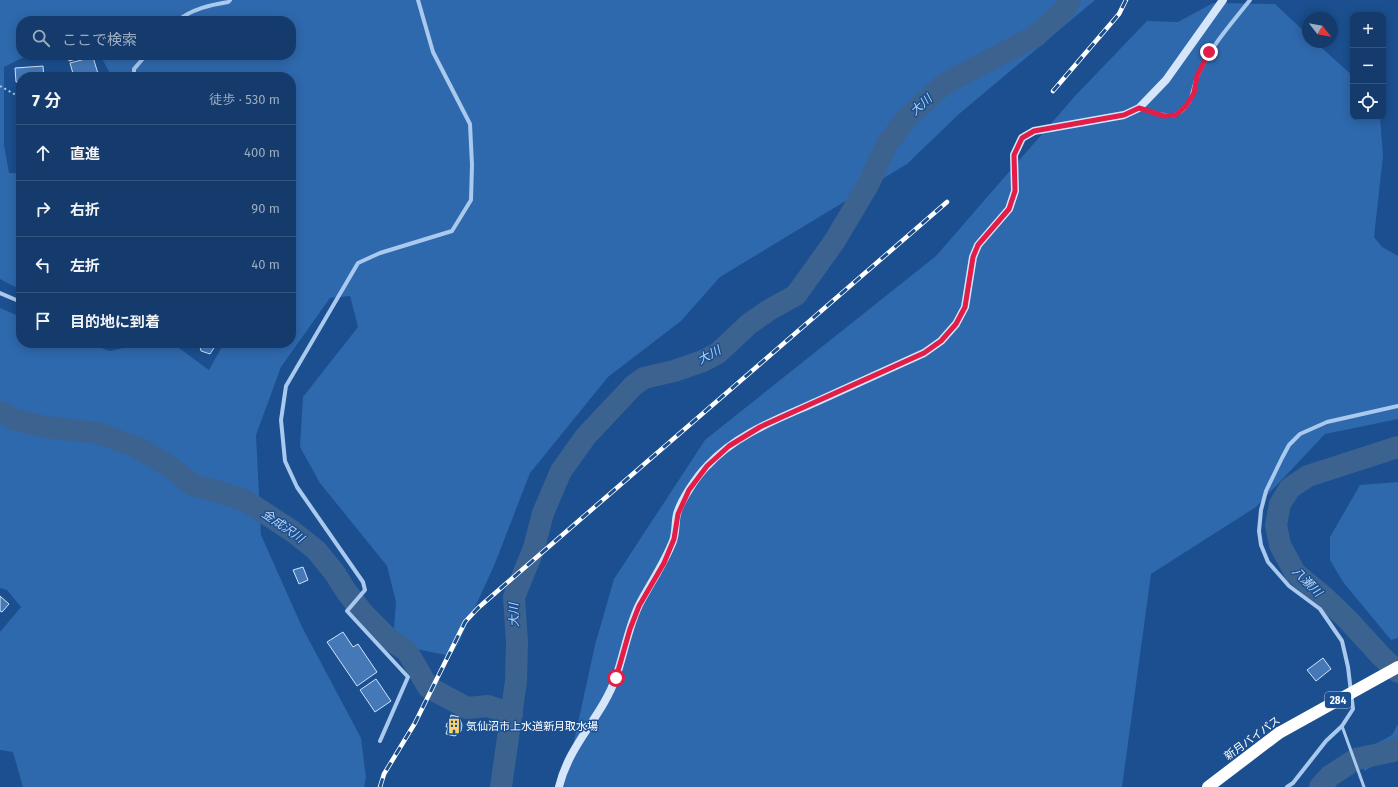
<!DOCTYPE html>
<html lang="ja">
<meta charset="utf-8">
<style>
body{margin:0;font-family:"Fira Sans","Noto Sans JP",sans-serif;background:#214673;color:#f1f3f6}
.controls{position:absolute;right:12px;top:12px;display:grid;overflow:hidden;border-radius:8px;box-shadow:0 2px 10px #0003}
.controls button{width:36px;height:36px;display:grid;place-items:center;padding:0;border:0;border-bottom:1px solid #33557e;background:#143b6b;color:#f1f3f6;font:20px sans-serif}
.compass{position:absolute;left:1302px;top:12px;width:36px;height:36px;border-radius:50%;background:#143b6b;box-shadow:0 2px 10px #0003;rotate:121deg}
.stop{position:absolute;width:12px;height:12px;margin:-9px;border:3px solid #e11d48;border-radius:50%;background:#fff}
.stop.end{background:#e11d48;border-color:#fff;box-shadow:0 1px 4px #0008}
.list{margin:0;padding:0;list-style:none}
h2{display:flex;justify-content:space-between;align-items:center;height:52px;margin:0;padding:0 16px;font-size:17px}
h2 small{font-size:13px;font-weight:400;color:#9dadc1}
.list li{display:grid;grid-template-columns:26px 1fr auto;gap:12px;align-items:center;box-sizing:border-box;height:56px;padding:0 16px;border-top:1px solid #33557e}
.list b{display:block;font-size:15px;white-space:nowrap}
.list em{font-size:13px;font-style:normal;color:#9dadc1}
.icon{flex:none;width:22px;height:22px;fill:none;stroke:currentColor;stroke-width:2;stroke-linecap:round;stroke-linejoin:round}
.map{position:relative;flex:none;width:1398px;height:787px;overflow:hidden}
.search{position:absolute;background:#143b6b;box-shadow:0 2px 10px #0003;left:16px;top:16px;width:280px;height:44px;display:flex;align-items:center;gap:10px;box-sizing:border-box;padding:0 14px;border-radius:16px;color:#9dadc1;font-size:15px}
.panel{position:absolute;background:#143b6b;box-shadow:0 2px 10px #0003;left:16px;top:72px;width:280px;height:276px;border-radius:16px}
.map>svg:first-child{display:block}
.green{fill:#2e69ad}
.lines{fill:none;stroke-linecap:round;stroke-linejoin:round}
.river{stroke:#3c6290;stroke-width:22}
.building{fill:#4478b7;stroke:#cfe3fa}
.path{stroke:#a9c9ee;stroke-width:2;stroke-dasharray:2 3;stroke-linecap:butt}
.lane{stroke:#a9c9ee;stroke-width:3}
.street{stroke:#a9c9ee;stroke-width:4}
.secondary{stroke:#d6e6fa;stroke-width:8}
.highway{stroke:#fff;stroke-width:12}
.rail-casing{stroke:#fff;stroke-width:4.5}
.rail{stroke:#1b4f8f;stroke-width:3;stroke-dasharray:9;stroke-linecap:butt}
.highway-bridge{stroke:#fff;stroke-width:12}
.route{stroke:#e11d48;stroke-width:5}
.labels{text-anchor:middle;stroke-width:3;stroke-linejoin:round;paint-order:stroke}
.shield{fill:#1b4f8f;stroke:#bbcadd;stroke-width:1}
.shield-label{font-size:10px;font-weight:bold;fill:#fff}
.poi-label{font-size:11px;fill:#fff;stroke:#1b4f8f;text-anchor:start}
.street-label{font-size:11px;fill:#fff;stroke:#1b4f8f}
.water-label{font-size:12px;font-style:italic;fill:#b5d3f5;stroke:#1b4f8f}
</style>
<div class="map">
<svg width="1398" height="787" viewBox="0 0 1398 787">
<rect width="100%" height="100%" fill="#1b4f8f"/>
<path class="green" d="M0,0H1095L959,114L907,164L720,277L681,321L608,377L530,473L494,566L458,644L451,656L416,649L394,629L396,602L387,566L320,483L300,447L303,397L358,327L350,296L330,298L281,367L256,435L261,535L302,627L361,738L366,778L364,787H23L13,752L0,750V632L21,607L7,590L0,588V308L21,317V343H88L110,351L145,343H172L209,370L224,343H291V77H112L100,55H291V21H21V55H28L4,67V145L9,173H21V290L0,279Z
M1213,3L1275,4L1308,35V42H1315L1353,76V117H1380L1383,156L1374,237L1382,247L1398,256V419L1325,434L1256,507L1151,574L1122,787H564L595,645L614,579L705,440L936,256L1075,96L1147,21L1178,22Z
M1398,482V638L1391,640L1343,582L1330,560V537L1360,485Z
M1398,724V757H1390L1364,771L1363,751L1392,735Z"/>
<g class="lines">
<path class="river" d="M0,412L16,420L45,427L98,433L139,448L170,467L193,485L220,492L246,501L292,531L316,550L334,572L346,591L363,613L389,639L407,651L428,687L467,708L488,706L512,714
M1398,447L1308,476L1290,488L1280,504L1276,525L1280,545L1295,573L1322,595L1348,620L1381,656L1398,672
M501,787L516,681L517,642L514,597L534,548L543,513L561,471L586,436L634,385L644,378L674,371L703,361L718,353L749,324L769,310L796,295L834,242L868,185L887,144L906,119L944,84L1036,36L1064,10L1070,0
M1320,787L1330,776L1356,759L1393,751L1398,748"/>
</g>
<path class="building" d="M67,55H91L69,61Z
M93,57L99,77H74L70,63Z
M43,66L44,77H21V82H16L15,68Z
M199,343H216V345L210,354L201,351Z
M303,567L308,580L299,584L293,570Z
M0,596L9,604L2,612L0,611Z
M343,632L353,647L358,644L377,672L357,686L327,642Z
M1323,658L1331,669L1316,681L1307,670Z
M376,679L391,701L375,712L360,690Z
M451,715L459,717L462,725L461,731L455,736L446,734L448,727H446L447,723H449Z"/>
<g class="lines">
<path class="path" d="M0,86L21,98"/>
<path class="lane" d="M1342,726L1364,787"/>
<path class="street" d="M177,21C192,9 210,5 228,2L230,0
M134,77V69L146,55
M1139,108C1148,111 1168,119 1177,114C1195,103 1191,90 1198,75C1210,47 1231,24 1250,0
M0,293L21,302
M380,741L408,677L347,611L365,590L363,582L297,487L285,461L281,420L286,386L358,263L380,253L452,231L471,200L472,165L470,124L433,52L418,0
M1287,787L1293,783L1326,741L1342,726L1353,709L1348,667L1342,641L1320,609L1289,586L1268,562L1261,545L1259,531L1261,510L1266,491L1282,458L1289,445L1300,434L1327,422L1398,406"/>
<path class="secondary" d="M559,787C569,744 602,717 616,677C624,654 628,628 639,605C650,584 664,564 673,541C676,533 675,523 677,514C681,500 697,476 707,466C736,434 778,419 816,402C852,386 888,369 924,353L941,341L956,324L965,307L973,257L978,245L1009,209L1015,191L1014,155L1022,138L1034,131L1124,115L1139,108L1166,80L1223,0"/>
<path class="highway" d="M1208,787L1279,733"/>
<defs>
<path id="rail" d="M1053,91L1119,14L1126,0
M380,787L384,774L415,723L465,622L478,608L947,202"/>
</defs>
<use href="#rail" class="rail-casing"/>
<use href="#rail" class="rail"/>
<path class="highway-bridge" d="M1279,733L1398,667"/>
</g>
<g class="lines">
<path class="route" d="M616,678L630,629L639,606L664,563L674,539L678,514L689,490L707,466L729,446L760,427L924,353L941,341L956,324L965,307L973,257L978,245L1009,209L1015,191L1014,155L1022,138L1034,131L1124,115L1139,108L1164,116L1176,115L1186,106L1194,93L1197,76L1209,52"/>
</g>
<defs>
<symbol id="building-bare" viewBox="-9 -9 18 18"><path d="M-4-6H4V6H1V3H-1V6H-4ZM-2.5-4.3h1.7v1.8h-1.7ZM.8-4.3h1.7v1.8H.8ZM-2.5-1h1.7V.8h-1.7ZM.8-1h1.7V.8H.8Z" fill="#ffd166" stroke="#1b4f8f" stroke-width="2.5" paint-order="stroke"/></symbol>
</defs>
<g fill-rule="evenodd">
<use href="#building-bare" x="443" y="715" width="22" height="22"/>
</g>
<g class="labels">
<rect class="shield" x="1325" y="692" width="26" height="16" rx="3"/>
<g class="shield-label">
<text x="1338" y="704">284</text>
</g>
<g class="poi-label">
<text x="466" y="730">気仙沼市上水道新月取水場</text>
</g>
<g class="street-label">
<text transform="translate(1252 738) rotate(-36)" y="4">新月バイパス</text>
</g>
<g class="water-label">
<text transform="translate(921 105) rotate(-42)" y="4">大川</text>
<text transform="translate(709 355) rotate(-28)" y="4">大川</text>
<text transform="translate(283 526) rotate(35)" y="4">金成沢川</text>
<text transform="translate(1307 582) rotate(45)" y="4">八瀬川</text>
<text transform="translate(514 615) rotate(-91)" y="4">大川</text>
</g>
</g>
</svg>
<div class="controls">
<button>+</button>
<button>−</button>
<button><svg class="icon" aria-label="locate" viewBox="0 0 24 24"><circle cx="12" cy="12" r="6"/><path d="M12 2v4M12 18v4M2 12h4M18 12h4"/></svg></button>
</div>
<svg class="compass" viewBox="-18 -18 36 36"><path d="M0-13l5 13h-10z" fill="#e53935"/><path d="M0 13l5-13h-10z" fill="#9dadc1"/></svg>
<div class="stop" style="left:616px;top:678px"></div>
<div class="stop end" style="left:1209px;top:52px"></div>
<div class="search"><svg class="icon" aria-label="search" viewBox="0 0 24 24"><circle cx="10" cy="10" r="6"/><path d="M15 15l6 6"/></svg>ここで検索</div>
<section class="panel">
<h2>7 分<small>徒歩 · 530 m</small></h2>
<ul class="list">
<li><svg class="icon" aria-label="ahead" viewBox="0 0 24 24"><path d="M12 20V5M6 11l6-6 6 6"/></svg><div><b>直進</b></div><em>400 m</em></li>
<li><svg class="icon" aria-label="right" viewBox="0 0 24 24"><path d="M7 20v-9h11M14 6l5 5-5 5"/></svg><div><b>右折</b></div><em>90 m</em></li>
<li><svg class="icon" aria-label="left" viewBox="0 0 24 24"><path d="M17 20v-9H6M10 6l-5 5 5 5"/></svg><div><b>左折</b></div><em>40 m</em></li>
<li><svg class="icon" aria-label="arrive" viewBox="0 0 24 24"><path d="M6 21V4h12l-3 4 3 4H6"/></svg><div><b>目的地に到着</b></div></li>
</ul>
</section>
</div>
